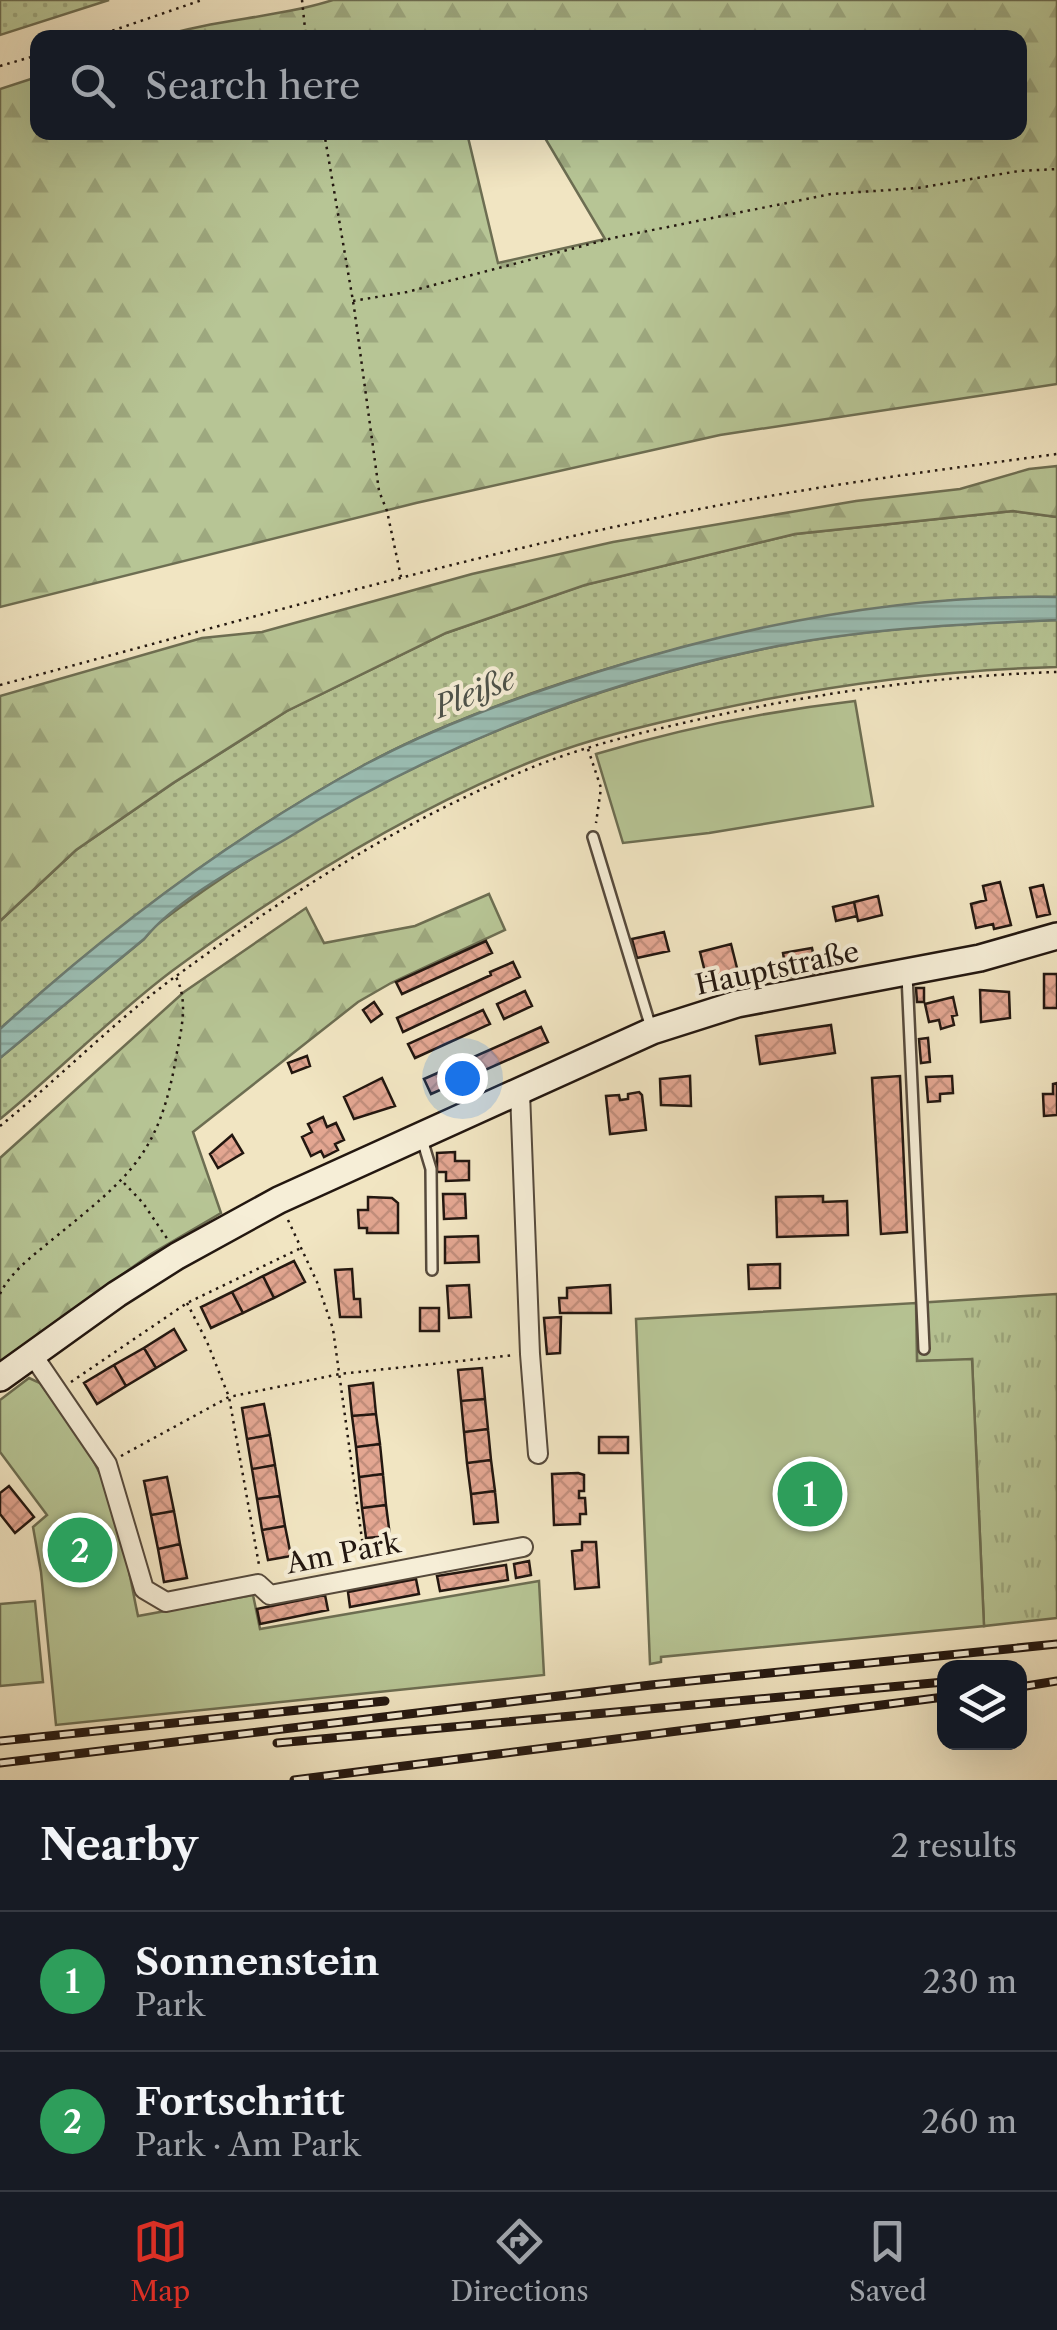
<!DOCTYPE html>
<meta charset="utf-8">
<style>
body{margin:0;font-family:"Libre Caslon Text",serif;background:#242831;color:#f1f3f6}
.controls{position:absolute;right:30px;bottom:30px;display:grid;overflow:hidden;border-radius:20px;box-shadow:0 10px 40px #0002}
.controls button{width:90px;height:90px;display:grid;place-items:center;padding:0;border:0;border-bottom:2px solid #363941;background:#171b24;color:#f1f3f6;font:50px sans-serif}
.you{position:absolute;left:462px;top:1078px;width:35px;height:35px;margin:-25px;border:8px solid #fff;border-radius:50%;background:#1a73e8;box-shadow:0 0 0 15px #1a73e833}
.badge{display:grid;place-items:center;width:65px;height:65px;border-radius:50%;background:#d93025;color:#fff;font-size:32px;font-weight:700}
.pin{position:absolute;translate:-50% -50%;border:5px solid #fff;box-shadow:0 2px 10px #0006}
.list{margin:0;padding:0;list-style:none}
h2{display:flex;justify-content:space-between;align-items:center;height:130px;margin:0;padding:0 40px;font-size:42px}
h2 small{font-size:32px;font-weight:400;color:#9ea1a6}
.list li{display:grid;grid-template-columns:65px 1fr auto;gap:30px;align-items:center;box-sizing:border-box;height:140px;padding:0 40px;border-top:2px solid #363941}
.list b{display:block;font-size:38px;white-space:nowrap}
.list p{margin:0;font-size:32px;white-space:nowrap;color:#9ea1a6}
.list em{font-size:32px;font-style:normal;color:#9ea1a6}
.icon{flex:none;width:55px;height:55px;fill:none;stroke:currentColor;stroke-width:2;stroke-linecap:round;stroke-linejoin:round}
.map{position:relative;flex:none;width:1057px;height:1780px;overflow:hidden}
.search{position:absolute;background:#171b24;box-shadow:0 10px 40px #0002;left:30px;right:30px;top:30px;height:110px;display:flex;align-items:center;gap:25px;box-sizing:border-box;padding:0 35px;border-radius:20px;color:#9ea1a6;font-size:38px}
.sheet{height:410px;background:#171b24}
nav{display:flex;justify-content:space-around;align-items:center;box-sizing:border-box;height:140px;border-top:2px solid #363941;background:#171b24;font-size:28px;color:#9ea1a6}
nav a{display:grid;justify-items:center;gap:5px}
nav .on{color:#d93025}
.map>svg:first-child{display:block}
.grass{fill:url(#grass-dots);stroke:#6d6e52;stroke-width:2.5}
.forest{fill:url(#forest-firs);stroke:#6d6e52;stroke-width:2.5}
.park{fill:url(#park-tufts);stroke:#6d6e52;stroke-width:2.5}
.garden{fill:#b7c595;stroke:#6d6e52;stroke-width:2.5}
.water{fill:url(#water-rules);stroke:#6b7c73;stroke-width:2.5}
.building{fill:url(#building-cross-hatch);stroke:#231710;stroke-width:2.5}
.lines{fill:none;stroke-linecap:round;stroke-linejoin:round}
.service-casing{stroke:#564a3c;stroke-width:14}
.minor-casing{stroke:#564a3c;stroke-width:22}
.secondary-casing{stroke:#231710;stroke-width:30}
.path{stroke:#231710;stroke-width:2.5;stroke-dasharray:2.5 5;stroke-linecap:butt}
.service{stroke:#f6eed7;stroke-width:9}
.minor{stroke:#f6eed7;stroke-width:18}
.secondary{stroke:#f6eed7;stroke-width:25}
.rail-casing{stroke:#231710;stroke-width:9}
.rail{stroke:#f6eed7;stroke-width:5;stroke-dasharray:15;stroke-linecap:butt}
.labels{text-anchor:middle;stroke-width:8;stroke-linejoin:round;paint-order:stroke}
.street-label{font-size:28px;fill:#231710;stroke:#f6eed7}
.water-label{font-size:30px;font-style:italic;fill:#4d524a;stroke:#f6eed7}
</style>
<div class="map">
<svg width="1057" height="1780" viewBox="0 0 1057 1780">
<defs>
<pattern id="grass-dots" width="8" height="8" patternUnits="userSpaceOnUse" patternTransform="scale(2.5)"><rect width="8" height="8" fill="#b7c595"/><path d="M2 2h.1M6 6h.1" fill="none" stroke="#9da87f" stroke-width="1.8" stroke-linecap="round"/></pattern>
<pattern id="forest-firs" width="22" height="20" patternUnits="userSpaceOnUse" patternTransform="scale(2.5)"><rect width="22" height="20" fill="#b7c595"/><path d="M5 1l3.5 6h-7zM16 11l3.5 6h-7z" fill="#9da87f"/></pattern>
<pattern id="park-tufts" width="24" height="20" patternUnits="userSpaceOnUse" patternTransform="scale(2.5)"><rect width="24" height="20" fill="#b7c595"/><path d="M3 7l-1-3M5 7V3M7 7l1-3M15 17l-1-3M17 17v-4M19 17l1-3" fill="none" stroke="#9da87f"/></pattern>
<pattern id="water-rules" width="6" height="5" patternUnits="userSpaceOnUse" patternTransform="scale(2.5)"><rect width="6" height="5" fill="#9bbfb5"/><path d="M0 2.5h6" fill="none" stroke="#85a39b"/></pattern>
<pattern id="building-cross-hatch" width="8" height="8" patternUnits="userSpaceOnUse" patternTransform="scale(2.5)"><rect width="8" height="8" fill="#e3a691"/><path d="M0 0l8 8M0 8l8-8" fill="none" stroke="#c28e7c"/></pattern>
</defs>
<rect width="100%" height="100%" fill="#f1e5c2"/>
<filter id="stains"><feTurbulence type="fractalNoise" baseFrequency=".002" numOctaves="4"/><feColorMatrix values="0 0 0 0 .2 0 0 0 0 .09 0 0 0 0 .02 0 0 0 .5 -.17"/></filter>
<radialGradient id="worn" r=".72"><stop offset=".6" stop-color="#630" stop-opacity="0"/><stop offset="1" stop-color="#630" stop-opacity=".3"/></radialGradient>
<path class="grass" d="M0,0H109L0,35Z
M1013,511L1057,517V597C898,595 741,627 590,674C514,698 436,726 366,764C233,836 112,928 0,1029V921L76,850L175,782L287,711L446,633L584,585L795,534Z
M1057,620V667C938,670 821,686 705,712C648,725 592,738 538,759C410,810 283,889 172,971C112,1016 59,1071 0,1119V1058L144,939L155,926C335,790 543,695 763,649C859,629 959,623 1057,620Z"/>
<path class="forest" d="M333,0H1057V384L720,435L416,503L0,607V89L37,77L38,132L467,133L498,263L605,239L542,133L1020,132V38L159,37C216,19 276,18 333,0Z
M1057,466V517L1013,511L795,534L585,585L446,633L287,711L173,783L76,850L0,921V696L202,638L262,632L472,574L613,542L856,501L960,489L1029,469Z
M489,894L505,930L391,983L358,1002L193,1132L221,1213L151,1254L0,1362V1158L184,992L306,908L324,943L415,926Z"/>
<path class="park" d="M1057,1294V1618L984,1626L972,1360L917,1361L916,1303Z"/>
<path class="garden" d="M855,701L873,806L709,833L623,843L596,754C680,729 768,711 855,701Z
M916,1303L917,1361L972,1359L984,1626L661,1657V1662L650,1664L636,1319Z
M29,1378L40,1383C58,1408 78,1433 93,1460C119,1508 127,1563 138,1616L253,1595L260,1629L539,1581L544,1675L56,1725L41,1572L33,1527L47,1515L0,1452V1400Z
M35,1601L43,1682L0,1686V1604Z"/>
<path class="water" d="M1057,597V620C959,624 859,629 763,649C593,684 433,748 286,839C240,866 178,898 144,939L0,1058V1029C112,927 233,836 366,764C439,725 519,697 597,672C745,625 901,594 1057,597Z"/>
<path class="building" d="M1000,882L1011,925L994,929L993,924L976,928L971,904L986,900L983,886Z
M1043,885L1050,914L1037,917L1030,888Z
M878,896L882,915L858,921L854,902Z
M854,902L857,916L836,921L833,907Z
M664,932L669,951L637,958L632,939Z
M486,941L492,953L402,994L396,982Z
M731,944L738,972L707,980L700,952Z
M812,948L817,972L787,977L783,953Z
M513,962L520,977L403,1032L397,1018L491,975L490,972Z
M1044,974H1057V1008H1044Z
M916,988H924V1002H917Z
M980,990L1009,992L1010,1018L981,1022Z
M525,991L532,1006L504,1019L497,1004Z
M953,997L957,1015L952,1016L954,1025L941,1029L939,1020L929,1022L925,1004Z
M374,1002L382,1014L371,1022L363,1010Z
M483,1010L490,1024L415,1058L408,1044Z
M831,1025L835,1053L760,1064L756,1036Z
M541,1027L548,1042L431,1094L424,1079Z
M928,1038L930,1062L921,1063L919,1039Z
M307,1056L310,1066L292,1073L288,1063Z
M690,1076L691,1106L661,1105L660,1079Z
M900,1076L907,1232L881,1234L872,1078Z
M952,1076L953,1093L940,1094V1101L928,1102L926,1077Z
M382,1078L395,1106L354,1119L344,1097Z
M1057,1083V1115L1044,1116L1043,1094H1053V1084Z
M639,1092L642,1095L646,1130L610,1134L606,1096L619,1095L620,1100L628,1099V1094Z
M323,1117L327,1127L336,1123L344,1140L335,1144L338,1150L324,1157L321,1151L311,1156L302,1137L312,1132L308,1124Z
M232,1135L243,1153L218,1168L210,1154Z
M455,1152V1161H469V1180L446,1181V1172H437V1153Z
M443,1194H465L466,1218L444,1219Z
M823,1196V1202L847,1201L848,1235L777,1237L776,1197Z
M368,1197L392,1198L398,1203V1233H367V1228H359L358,1210H368Z
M478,1236L479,1262L445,1263V1237Z
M294,1261L305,1282L274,1298L263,1276Z
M780,1264V1288L749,1289L748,1265Z
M352,1269L354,1299H360L361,1317H340L335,1270Z
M263,1276L274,1298L243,1313L232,1292Z
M469,1285L471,1317L449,1318L447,1286Z
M610,1285L611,1313H560L559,1298H567V1288Z
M232,1292L243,1313L211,1328L201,1307Z
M420,1308H439V1331H420Z
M561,1317L560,1353L547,1354L544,1318Z
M174,1329L186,1350L156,1368L144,1348Z
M144,1348L156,1368L126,1386L114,1365Z
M114,1365L126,1386L97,1404L84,1383Z
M482,1368L485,1399L461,1401L458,1370Z
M373,1383L376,1414L352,1416L349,1386Z
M485,1399L488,1429L464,1432L461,1401Z
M264,1404L270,1435L247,1439L242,1408Z
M376,1414L380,1444L356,1447L352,1416Z
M488,1429L491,1460L467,1463L464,1432Z
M270,1435L275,1465L252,1469L247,1439Z
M599,1437H628V1453H599Z
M380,1444L383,1474L359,1477L356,1447Z
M491,1460L495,1491L471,1494L467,1463Z
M275,1465L280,1496L257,1499L252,1469Z
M578,1473L584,1475V1491H579V1498H585L586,1514H580V1524L554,1525L552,1474Z
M383,1474L386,1505L362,1508L359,1477Z
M167,1477L174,1511L151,1515L144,1481Z
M9,1486L34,1517L15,1533L0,1514V1493Z
M495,1491L498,1522L474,1524L471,1494Z
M280,1496L285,1526L262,1530L257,1499Z
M386,1505L390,1536L366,1538L362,1508Z
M174,1511L180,1544L158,1549L151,1515Z
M285,1526L291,1556L268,1560L262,1530Z
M582,1542H596L599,1587L575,1589L572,1551L582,1550Z
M180,1544L187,1578L164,1582L158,1549Z
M529,1561L531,1575L516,1578L514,1564Z
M506,1565L508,1580L440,1591L437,1576Z
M416,1579L419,1594L350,1607L348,1592Z
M325,1595L328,1610L260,1624L257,1609Z"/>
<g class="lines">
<defs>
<path id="service" d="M593,837L652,1031
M907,975L924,1349
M422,1139L431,1169L432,1270"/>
<path id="minor" d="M520,1092L530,1354L538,1454
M32,1354L107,1464L144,1589L166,1602L258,1584L270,1595L523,1547"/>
<path id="secondary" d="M0,1378L117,1294L177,1256L279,1200L652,1031L737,1004L980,958L1057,936"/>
</defs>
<use href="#service" class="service-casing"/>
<use href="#minor" class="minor-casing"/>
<use href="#secondary" class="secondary-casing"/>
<path class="path" d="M302,0L306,38
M91,38L202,0
M0,66L38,55
M324,132L354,307L379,491L387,511L401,577
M353,301L407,292L613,238L831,194L918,188L1019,171L1057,169
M0,685C219,627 438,563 661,517C791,489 924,472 1057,454
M588,749L601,788L596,823
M0,1126C61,1077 115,1020 179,974C289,893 410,816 538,765C592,744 648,731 705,718C821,692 938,676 1057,672
M124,1183L143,1203L168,1240
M288,1220L317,1282L333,1329L365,1561
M0,1294C11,1271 34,1255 53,1239C130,1176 160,1155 177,1052C182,1027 188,1000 176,977
M187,1303L207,1342L229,1397L259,1565
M71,1382L187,1303L301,1248
M121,1456L229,1397L340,1374L515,1355"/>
<use href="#service" class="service"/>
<use href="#minor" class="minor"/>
<use href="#secondary" class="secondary"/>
<defs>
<path id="rail" d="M1020,1687L1057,1681
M0,1741L385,1701
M277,1743L944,1682
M0,1763L651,1685L1057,1644
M294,1780L944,1697"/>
</defs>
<use href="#rail" class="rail-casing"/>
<use href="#rail" class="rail"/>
</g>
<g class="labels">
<g class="street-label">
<text transform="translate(777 968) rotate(-12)" y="10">Hauptstraße</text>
<text transform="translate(343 1553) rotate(-11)" y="10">Am Park</text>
</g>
<g class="water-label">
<text transform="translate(475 693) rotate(-22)" y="10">Pleiße</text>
</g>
</g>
<rect width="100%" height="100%" filter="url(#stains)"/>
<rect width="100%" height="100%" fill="url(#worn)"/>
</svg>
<div class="controls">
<button><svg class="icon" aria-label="layers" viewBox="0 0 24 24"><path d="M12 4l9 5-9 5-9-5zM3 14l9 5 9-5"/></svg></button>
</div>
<div class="you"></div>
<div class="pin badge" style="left:810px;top:1494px;background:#2e9e5b">1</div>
<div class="pin badge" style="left:80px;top:1550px;background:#2e9e5b">2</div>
<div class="search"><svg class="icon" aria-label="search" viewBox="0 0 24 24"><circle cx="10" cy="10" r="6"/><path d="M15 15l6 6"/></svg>Search here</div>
</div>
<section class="sheet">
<h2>Nearby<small>2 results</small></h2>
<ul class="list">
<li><span class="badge" style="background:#2e9e5b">1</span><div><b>Sonnenstein</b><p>Park</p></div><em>230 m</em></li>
<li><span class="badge" style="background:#2e9e5b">2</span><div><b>Fortschritt</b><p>Park · Am Park</p></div><em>260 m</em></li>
</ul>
</section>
<nav>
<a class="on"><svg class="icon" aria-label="map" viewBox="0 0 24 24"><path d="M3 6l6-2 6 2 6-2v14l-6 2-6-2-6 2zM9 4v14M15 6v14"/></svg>Map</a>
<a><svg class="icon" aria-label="directions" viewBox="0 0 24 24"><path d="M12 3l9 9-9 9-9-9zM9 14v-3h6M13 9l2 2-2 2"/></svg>Directions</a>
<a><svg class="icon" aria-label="saved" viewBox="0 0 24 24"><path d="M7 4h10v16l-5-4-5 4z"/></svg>Saved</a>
</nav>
